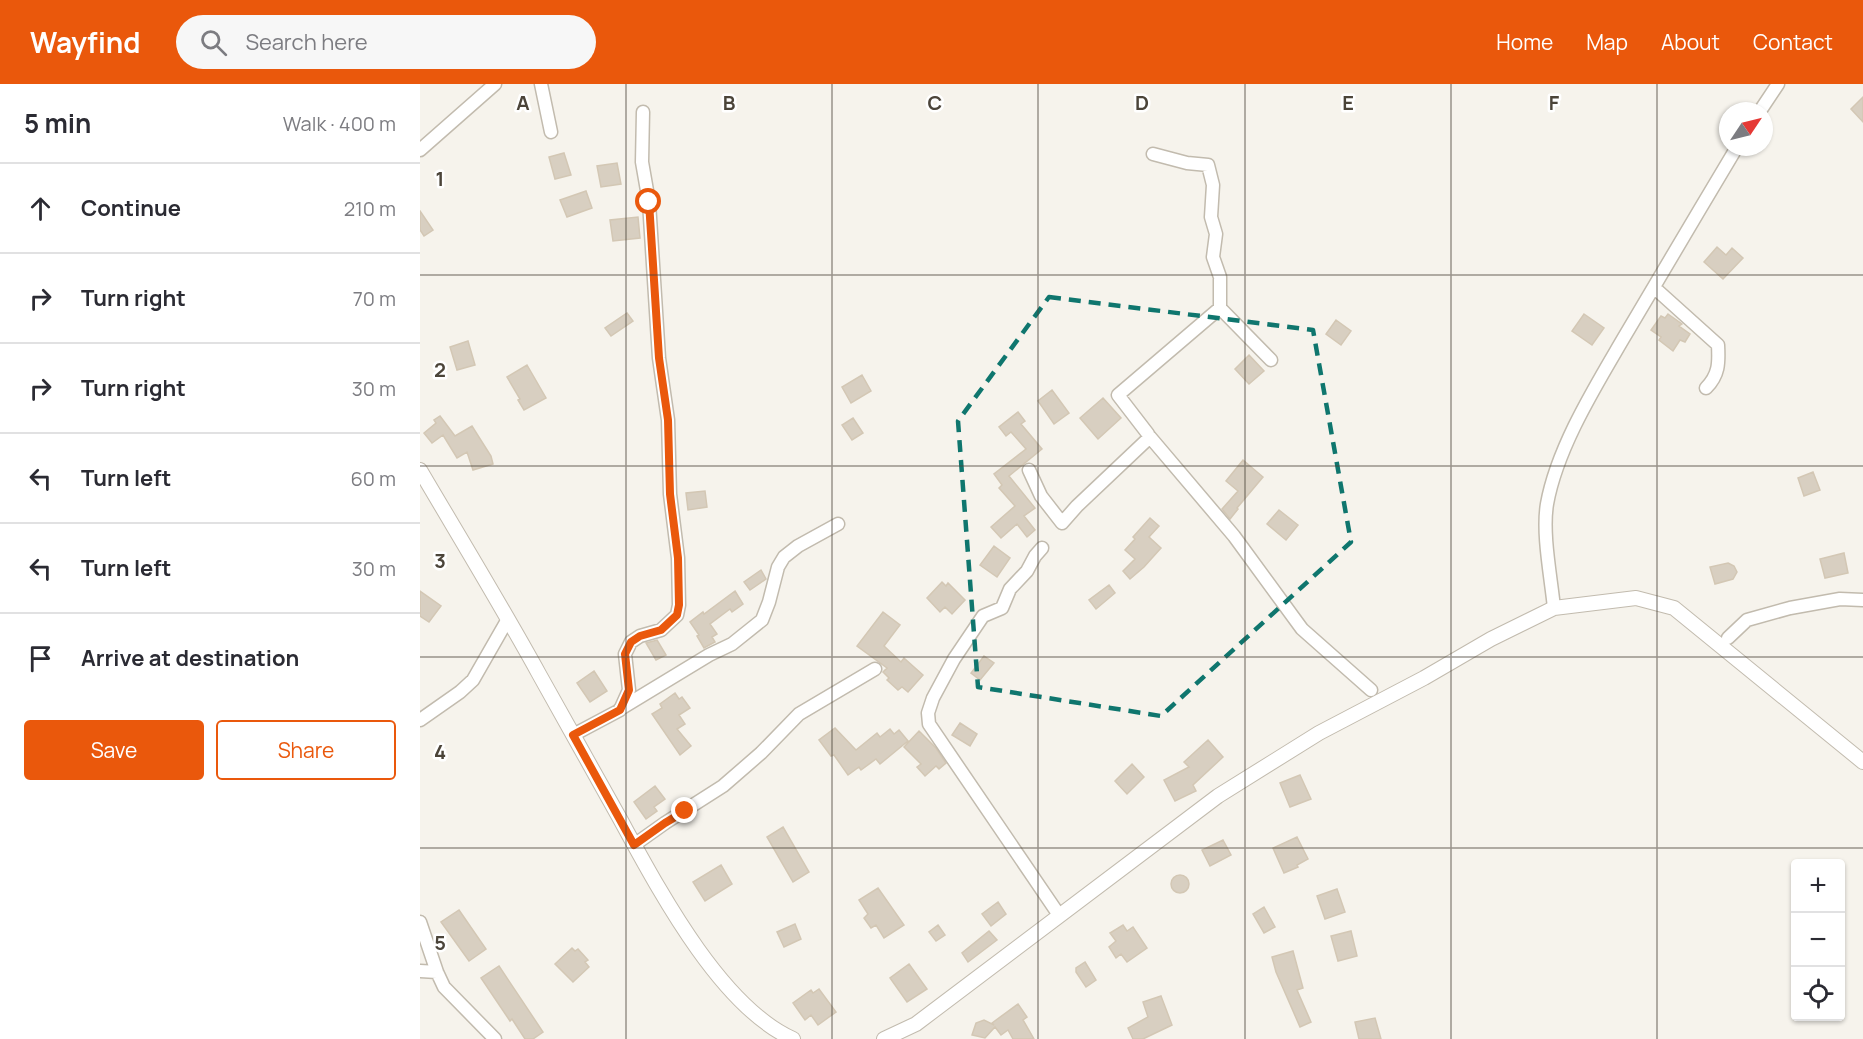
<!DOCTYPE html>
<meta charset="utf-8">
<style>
body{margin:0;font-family:Manrope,sans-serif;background:#f7f7f7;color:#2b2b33}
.controls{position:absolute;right:18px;bottom:18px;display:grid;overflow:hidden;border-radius:6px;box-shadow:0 2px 4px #0004}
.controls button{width:54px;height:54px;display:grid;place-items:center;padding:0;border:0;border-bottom:2px solid #e1e1e2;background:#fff;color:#2b2b33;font:30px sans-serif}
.compass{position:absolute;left:1299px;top:18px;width:54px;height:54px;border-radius:50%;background:#fff;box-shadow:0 2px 4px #0004;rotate:55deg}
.stop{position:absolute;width:18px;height:18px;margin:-14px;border:4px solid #ea580c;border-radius:50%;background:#fff}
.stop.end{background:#ea580c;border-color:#fff;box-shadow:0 2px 6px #0008}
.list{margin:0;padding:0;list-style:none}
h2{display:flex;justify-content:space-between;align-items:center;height:78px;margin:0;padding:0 24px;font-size:26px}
h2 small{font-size:20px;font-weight:400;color:#7c7c81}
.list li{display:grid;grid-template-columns:39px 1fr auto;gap:18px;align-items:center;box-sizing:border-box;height:90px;padding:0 24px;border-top:2px solid #e1e1e2}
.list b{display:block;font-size:22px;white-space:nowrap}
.list em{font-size:20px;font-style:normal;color:#7c7c81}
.actions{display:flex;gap:12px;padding:18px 24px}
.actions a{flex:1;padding:14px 0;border:2px solid #ea580c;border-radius:6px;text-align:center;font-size:21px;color:#ea580c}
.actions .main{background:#ea580c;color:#fff}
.icon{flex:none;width:33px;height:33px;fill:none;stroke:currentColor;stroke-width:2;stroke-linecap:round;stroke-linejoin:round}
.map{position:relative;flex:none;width:1443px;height:955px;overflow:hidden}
header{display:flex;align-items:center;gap:36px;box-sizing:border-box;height:84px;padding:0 30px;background:#ea580c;color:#fff}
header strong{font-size:28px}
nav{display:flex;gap:33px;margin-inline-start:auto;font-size:21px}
.search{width:420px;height:54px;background:#f7f7f7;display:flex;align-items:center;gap:15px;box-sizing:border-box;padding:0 21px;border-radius:33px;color:#7c7c81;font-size:22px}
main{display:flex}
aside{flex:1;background:#fff}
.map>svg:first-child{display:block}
.building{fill:#d8cfc1;stroke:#d3c7b4;stroke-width:1.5}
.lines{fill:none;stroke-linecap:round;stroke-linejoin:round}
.minor-casing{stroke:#c2bbae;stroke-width:15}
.tertiary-casing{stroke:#c2bbae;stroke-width:16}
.minor{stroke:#fff;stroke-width:12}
.tertiary{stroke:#fff;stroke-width:14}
.route{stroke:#ea580c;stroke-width:8}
.marked{fill:none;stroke:#0f766e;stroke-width:4.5;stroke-dasharray:12 8;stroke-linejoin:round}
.grid{fill:none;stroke:#4b4439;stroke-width:1.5;stroke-opacity:0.55}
.grid-label{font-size:20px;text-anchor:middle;font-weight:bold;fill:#4b4439;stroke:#fff;stroke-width:5;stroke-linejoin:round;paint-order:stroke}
</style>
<header>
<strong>Wayfind</strong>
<div class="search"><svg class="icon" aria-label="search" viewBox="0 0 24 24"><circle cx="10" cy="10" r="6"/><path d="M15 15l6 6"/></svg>Search here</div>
<nav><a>Home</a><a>Map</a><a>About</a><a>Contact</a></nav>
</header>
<main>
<aside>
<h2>5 min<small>Walk · 400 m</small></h2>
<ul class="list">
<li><svg class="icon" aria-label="ahead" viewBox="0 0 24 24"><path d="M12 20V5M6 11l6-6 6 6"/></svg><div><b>Continue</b></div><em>210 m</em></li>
<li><svg class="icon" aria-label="right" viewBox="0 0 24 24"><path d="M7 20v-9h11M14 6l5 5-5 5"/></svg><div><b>Turn right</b></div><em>70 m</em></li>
<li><svg class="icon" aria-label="right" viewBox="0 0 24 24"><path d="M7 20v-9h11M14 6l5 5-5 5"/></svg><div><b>Turn right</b></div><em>30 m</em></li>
<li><svg class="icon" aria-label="left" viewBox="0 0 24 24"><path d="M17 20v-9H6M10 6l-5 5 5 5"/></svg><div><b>Turn left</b></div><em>60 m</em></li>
<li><svg class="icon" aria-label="left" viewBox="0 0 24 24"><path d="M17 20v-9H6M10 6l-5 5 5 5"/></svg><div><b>Turn left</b></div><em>30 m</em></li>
<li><svg class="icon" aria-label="arrive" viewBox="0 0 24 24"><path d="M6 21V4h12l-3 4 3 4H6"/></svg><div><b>Arrive at destination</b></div></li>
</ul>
<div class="actions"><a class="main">Save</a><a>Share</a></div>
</aside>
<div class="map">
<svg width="1443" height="955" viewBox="0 0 1443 955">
<rect width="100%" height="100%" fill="#f6f3ec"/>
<path class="building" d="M1443,13V38L1431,25Z
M144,69L151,91L135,95L129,73Z
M197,79L201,100L181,103L177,82Z
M166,107L172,124L147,133L140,116Z
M0,127L13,146L4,152L0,146Z
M218,133L220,154L193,157L190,136Z
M1297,163L1306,171L1312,164L1323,174L1303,195L1284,178Z
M207,229L213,237L191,252L185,244Z
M1164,230L1184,244L1172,261L1152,247Z
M1248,230L1262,240L1259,242L1270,250L1265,258L1260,256L1253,267L1239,256L1241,253L1231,246L1241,232L1245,234Z
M916,236L931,247L921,261L906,250Z
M48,257L55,281L37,286L30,263Z
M829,271L844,287L829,300L815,285Z
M107,281L126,314L104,326L98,316L100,315L87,293Z
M442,291L451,307L431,319L422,303Z
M632,306L649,329L634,340L618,317Z
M683,314L701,334L678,355L660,334Z
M598,328L605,337L601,340L622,365L589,392L615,424L604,432L615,446L607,453L597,440L581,454L571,443L595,422L579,404L582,401L574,390L606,365L591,348L586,352L579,343Z
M20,332L35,352L52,342L71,372L73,380L53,386L47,368L37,374L23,351L12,359L4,349L16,339L14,336Z
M433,334L443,349L432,356L422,341Z
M823,376L843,393L817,424L818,425L810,435L802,425L818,407L806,397Z
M1393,388L1400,406L1384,412L1378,394Z
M285,407L287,423L268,426L266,409Z
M859,426L878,441L866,456L847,440Z
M730,434L739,442L729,453L741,464L724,483L710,495L703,487L715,475L705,466L715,455L713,453Z
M574,462L590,474L577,493L560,481Z
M1424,469L1428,489L1405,494L1400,475Z
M1308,479L1314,482L1317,488L1313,495L1295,500L1290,483Z
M341,486L346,495L330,506L324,498Z
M522,498L526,502L528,499L545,516L532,530L525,523L520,528L507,514Z
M689,501L695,509L676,525L669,516Z
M0,507L21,522L9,538L0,532Z
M315,507L323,520L312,528L310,525L290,540L297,550L292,553L295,558L284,564L277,552L279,551L270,538L283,528L284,530Z
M463,528L480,541L464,562L481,578L484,574L503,591L488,608L482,603L478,606L467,596L469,594L463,588L467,584L437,562Z
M237,556L246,571L236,576L226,559Z
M564,572L574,579L560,596L551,589Z
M174,587L187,607L170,618L157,599Z
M255,609L259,615L262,613L270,624L259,631L265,640L257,645L271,662L260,671L232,630L242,624L240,620Z
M540,639L557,650L550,662L532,651Z
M415,644L436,666L457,649L460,653L470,645L474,650L479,646L488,657L460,680L456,675L441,686L439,683L428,691L414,671L411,672L399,656Z
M499,647L516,664L526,679L519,685L516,682L505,692L497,683L501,680L484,663Z
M788,656L803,673L773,701L776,707L755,717L744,696L769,683L764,678Z
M712,680L724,693L707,710L695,697Z
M880,691L891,715L870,723L860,699Z
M235,702L245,715L234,723L237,727L226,735L214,718Z
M363,743L389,788L373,798L347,753Z
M877,753L888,775L877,781L878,783L864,789L853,764Z
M803,756L811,771L790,782L782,766Z
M301,781L312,800L285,817L273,798Z
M751 800a9 9 0 1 1 18 0a9 9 0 1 1-18 0Z
M458,804L484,841L464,854L456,841L451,844L444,834L448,830L439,816Z
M917,805L925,828L905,835L897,812Z
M578,818L586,830L571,842L562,830Z
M844,823L855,843L844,849L833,830Z
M39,826L66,865L49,877L21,838Z
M375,840L381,855L364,863L357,848Z
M518,841L525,851L516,857L509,848Z
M703,841L707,847L713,843L727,864L707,878L701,870L696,874L689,863L696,857L690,849Z
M569,847L577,856L548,878L542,869Z
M931,847L937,872L918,877L911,852Z
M152,864L155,867L158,865L168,876L165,878L169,883L153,898L135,880Z
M873,867L883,904L877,906L891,938L880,943L856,888L852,873Z
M665,878L676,896L666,903L656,888V884Z
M489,880L507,905L487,918L470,894Z
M79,882L123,948L113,955H105L92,935L90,937L61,894Z
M399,905L416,928L398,941L391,931L385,936L373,919L391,906L393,909Z
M741,912L752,941L723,955H713L708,944L728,933L723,918Z
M598,920L607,933L603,936L614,955H593L588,946L581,951L575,943L565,954L552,951L556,939L564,936L574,941L572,939Z
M955,934L961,955H939L935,938Z"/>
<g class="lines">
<defs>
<path id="minor" d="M121,0L131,48
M1340,27L1358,0
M0,66L75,0
M1238,207L1298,261C1299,279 1299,291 1286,304
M728,350L698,311L800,224L851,276L800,224V193L793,173L796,150L791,133L793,101L788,81L767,79L733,70
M609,386L621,412L642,439L657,422L730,353L814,452L882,545L951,606
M622,464L615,472L607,487L590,505L582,524L563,532L534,575L513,614L508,629L509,640L639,831
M1134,524C1131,493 1122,450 1127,420C1137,364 1175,303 1203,255C1241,190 1279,127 1317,63
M1308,554L1327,536L1370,524L1420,515L1443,516
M200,625L289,571L312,560L342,536L349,518L358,483L364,473L378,462L418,440
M0,636L40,608L53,596L88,535
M153,651L200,626L209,606L205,570L211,558L220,552L241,546L257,531L259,521L258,474L250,410L248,336L239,274L229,118L222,78L223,28
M214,761L245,739L303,702L341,669L379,630L455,585
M0,838L17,888L24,903L75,955
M0,887L17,888"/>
<path id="tertiary" d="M0,386C40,454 81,521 119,590C146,638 172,685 199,733C237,802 299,922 373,955
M464,955L496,940L798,712L899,649L1004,594L1071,555L1134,524L1216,514L1254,524L1443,678"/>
</defs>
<use href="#minor" class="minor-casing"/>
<use href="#tertiary" class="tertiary-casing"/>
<use href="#minor" class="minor"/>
<use href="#tertiary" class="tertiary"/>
</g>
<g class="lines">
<path class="route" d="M229,118L239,274L248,336L250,410L258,474L259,521L257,531L241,546L220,552L211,558L205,570L209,606L200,626L153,651L214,761L245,739L265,727"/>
</g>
<path class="marked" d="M629,213L893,246L931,458L741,632L558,603L538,337Z"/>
<path class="grid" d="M206,0V955M412,0V955M618,0V955M825,0V955M1031,0V955M1237,0V955M0,191H1443M0,382H1443M0,573H1443M0,764H1443"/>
<g class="grid-label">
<text x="103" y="26">A</text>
<text x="309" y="26">B</text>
<text x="515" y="26">C</text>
<text x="722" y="26">D</text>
<text x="928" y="26">E</text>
<text x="1134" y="26">F</text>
<text x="20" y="102">1</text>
<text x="20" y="293">2</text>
<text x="20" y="484">3</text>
<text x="20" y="675">4</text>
<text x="20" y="866">5</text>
</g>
</svg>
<div class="controls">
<button>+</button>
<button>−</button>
<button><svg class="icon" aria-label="locate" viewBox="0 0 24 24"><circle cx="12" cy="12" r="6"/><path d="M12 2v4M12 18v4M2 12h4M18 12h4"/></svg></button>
</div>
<svg class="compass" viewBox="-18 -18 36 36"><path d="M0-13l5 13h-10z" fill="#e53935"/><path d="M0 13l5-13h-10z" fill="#7c7c81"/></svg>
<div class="stop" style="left:229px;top:118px"></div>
<div class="stop end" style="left:265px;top:727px"></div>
</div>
</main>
